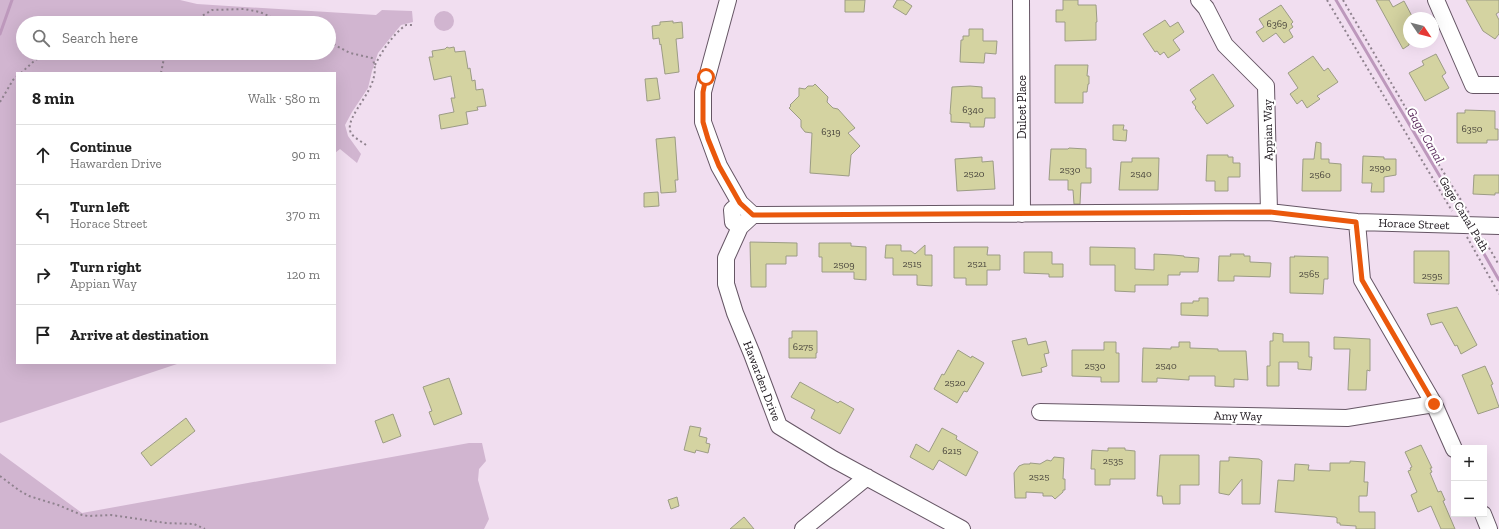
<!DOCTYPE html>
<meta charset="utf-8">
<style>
body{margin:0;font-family:"Zilla Slab",serif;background:#f2f2f2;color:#222}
.controls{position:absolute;right:12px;bottom:12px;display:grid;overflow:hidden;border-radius:0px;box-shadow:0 4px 16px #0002}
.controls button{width:36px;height:36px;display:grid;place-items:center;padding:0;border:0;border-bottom:1px solid #e0e0e0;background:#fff;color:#222;font:20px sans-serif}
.compass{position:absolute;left:1403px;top:12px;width:36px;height:36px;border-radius:50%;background:#fff;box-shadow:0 4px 16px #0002;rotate:125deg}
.stop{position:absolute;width:12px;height:12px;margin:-9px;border:3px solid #ea580c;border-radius:50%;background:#fff}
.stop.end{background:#ea580c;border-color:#fff;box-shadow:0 1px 4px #0008}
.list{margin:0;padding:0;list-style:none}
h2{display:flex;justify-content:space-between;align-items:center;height:52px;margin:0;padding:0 16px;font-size:17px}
h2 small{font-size:13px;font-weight:400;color:#767676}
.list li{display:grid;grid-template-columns:26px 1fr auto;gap:12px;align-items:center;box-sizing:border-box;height:60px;padding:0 16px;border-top:1px solid #e0e0e0}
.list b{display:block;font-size:15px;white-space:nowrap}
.list p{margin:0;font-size:13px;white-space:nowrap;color:#767676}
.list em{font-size:13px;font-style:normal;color:#767676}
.icon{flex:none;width:22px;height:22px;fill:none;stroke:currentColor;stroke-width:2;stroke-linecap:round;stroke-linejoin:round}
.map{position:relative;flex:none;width:1499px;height:529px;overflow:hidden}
.search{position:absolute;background:#fff;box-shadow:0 4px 16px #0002;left:16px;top:16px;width:320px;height:44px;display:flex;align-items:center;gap:10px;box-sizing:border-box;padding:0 14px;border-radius:22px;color:#767676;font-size:15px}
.panel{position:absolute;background:#fff;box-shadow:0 4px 16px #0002;left:16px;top:72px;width:320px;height:292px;border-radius:0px}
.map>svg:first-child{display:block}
.green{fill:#d1b5d0;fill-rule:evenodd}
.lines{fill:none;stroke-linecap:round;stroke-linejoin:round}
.stream{stroke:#bd98bc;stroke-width:3}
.building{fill:#d4d3a1;stroke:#9c9c85}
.minor-casing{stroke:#665665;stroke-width:18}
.path{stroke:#8f828e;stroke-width:2;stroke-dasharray:2 3;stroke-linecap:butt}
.minor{stroke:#fff;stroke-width:16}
.route{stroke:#ea580c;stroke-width:5}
.labels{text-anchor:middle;stroke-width:4;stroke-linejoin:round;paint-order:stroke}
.number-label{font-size:10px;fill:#48443c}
.street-label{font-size:12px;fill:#1a141a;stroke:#fff}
.water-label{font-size:13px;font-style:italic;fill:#5f3060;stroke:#fff}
</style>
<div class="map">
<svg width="1499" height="529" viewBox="0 0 1499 529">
<rect width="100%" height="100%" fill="#f1def0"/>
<path class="green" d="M0,0H180L197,4L376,15L382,10L412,11L413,22L401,25L378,53L372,71L368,88L352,112L345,125L348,136L361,154L357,163L340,149L335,153V73H17V363H180L0,423ZM23,23H329V53H23Z
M434 21a10 10 0 1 1 20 0a10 10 0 1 1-20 0Z
M469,443H482L486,461L479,469L478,480L489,519L484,529H0V453L82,513Z"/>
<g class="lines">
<path class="stream" d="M1336,0L1465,219
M0,34L12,0
M1471,231L1499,280"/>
</g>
<path class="building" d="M845,0H865L864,12H845Z
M897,0H903L912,6L906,15L893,7Z
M1063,0H1078V5H1096L1097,22H1096V40L1065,41V22H1056V10H1063Z
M1376,0H1389L1393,7L1404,1L1413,18H1409V45L1403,49Z
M1466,0H1499V12L1496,14L1499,20V34L1495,39L1483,31Z
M1281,5L1293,22L1291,24L1293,27L1289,30L1293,37L1284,43L1276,33L1263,42L1256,32L1264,27L1259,19Z
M1165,20L1170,27L1178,22L1184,32L1173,40L1180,50L1168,58L1164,52L1160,55L1157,51L1155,52L1143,34Z
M673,21V23L682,22L683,38L676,39L679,72L665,74L661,44L660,45L659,38L653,39L652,26L660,25V22Z
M969,29H983V41H997L996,54L985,53L984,63L960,62L961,40H963V36H969Z
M447,47L449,48L454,47L455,52L465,51L468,69L470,68L472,81L475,80L476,90L483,89L486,106L477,107L478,110L466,112L468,124L441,129L439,115L454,112L451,98H455L451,76L434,80L429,57H433L432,51L445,49Z
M1436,54L1446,73L1442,76L1449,88L1425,101L1409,73L1424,65L1422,61Z
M1313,56L1324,71L1328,68L1338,82L1317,96L1320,99L1307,108L1302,100L1297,104L1290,94L1298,88L1288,73Z
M1055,65H1088L1087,76H1089V84H1088L1087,92H1083V103H1055Z
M1213,74L1234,106L1207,124L1195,108L1196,107L1192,102L1196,99L1190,90Z
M657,78L660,99L647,101L645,79Z
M815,84L828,97L827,102L833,108L838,109L855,128L848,133L860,146L851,155L849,176L810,173L812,133L805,132L801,127V120L789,108L791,106L790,105L799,96V88L805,89L808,86H813Z
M970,86L982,87V98H995V118H985L984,127H970V123L951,122V114H950L952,87Z
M1465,110L1495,111V129H1498V140H1487V143H1457V113H1465Z
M1113,125H1124L1123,130H1127L1126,141L1113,140Z
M675,137L678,180H675L676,192L661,193L656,139Z
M1316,142L1321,143V159H1329V163L1341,164V191H1302L1303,159H1314Z
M1069,148L1086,149V168H1091V183H1081L1080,204H1074L1073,190H1068V180H1049L1051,149H1068Z
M1207,155H1228V157H1233V163H1240V177H1228V191H1215V181H1206Z
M1363,156L1384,157V159H1396V175L1384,177V192H1371L1372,183H1362Z
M982,157V162L993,161L995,189L957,191L955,159Z
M1132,158H1159L1158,190H1119L1121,162H1132Z
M1474,175H1499V193H1495V195L1473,194Z
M658,192L659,206L644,207V193Z
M750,242L797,243V256H786V264H766V287H751Z
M819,243H851V246L866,247V280L854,279V272H822V257H819Z
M886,245H901V251H911L915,254L925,245V255H932V286L917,285V275H893V258H885Z
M954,247H988L987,255H1000V270H987V285H966V278H954Z
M1090,247L1135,248V269L1154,270V254L1173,255L1184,256V257L1199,258L1198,272H1180V275H1168V285H1135V292L1115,291V265H1090Z
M1414,251H1449V284L1414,283Z
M1024,252H1052V264H1063V277H1049V274L1024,273Z
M1230,254H1244V256H1250V262L1271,263L1270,277L1234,276V281H1218L1219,256H1231Z
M1294,256L1328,257V279H1324L1323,294L1290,293V257H1295Z
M1199,298H1208V316L1181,315V303H1193V301H1199Z
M1457,307L1477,345L1461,354L1457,345L1455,346L1442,322L1431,325L1427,314Z
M792,331H817V353H816V358H789V338H792Z
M1273,333L1283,334V342H1309V357H1312L1311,370L1298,369V362H1279V386H1267V366H1270V341H1273Z
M1334,337L1370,339V371L1367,370L1366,390H1348L1350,349H1334Z
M1026,338L1028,345L1046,341L1049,353L1044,354L1047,366L1041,368L1042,372L1022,376L1012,341Z
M1104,342H1116V353H1119V382H1101V377L1072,376V350H1104Z
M1179,342H1190V348L1218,349V351H1246L1248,380L1234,379V387L1215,386V376H1189V380L1157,378V382H1142L1143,348L1171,349V347H1179Z
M958,350L971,358L972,356L984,363L967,392L964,391L957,403L934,389L942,374L944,375Z
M1485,366L1493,384L1491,385L1499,407L1478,414L1462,375Z
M449,378L462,414L434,425L429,412L432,411L423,387Z
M800,382L838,403L840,401L854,409L840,434L811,418L815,410L791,397Z
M393,414L401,436L383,443L375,421Z
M186,418L195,431L151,466L141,453Z
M690,426L701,428L699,436L707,438L706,443L710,444L708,453L696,450L695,453L684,450Z
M942,428L957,436L956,439L978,452L966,476L939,460L933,470L910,457L916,444L929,452Z
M1421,445L1432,468H1430L1432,472L1430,473L1438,492L1441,491L1445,500L1443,501L1455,529H1441L1431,506L1418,512L1411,495L1417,492L1408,471L1411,470L1410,468L1412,467L1405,452Z
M1108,448H1125V450L1135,451V479H1110V485H1095V469H1091L1092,450L1108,451Z
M1160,455H1199V485H1180V504H1163L1162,496H1157Z
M1054,457L1064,458L1063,479H1065V490H1063V492L1055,499L1052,496H1043V493L1026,492V498H1015L1014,473L1019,466L1024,464H1030V463L1040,464L1047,460L1051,461Z
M1229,457L1259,459L1262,461L1260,504H1242V479L1229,495L1219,493L1220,461H1229Z
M1350,461L1365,462L1364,482H1368L1367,496H1359V512H1375V529H1356V526L1340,525V523H1337V518L1335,517L1275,512L1278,480L1294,481L1295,464L1309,465L1308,470L1330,471V463H1350Z
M677,497L679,506L671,509L668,500Z
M744,517L754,529H730Z"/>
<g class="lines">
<defs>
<path id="minor" d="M728,0L703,92V122L719,166L740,203L753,215
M1021,0L1022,214
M1199,0L1206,8L1225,45L1266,86L1269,212
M1436,0L1473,85H1499
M740,203L732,210L733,222L740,227
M753,215L1269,212L1357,222L1499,226
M753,215L740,227L726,258V284L735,313L752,354L779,426L833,459L962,529
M1357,222L1362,280L1434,404L1454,449
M1040,412L1347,418L1434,404
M1483,514L1489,529
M803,529L867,477"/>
</defs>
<use href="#minor" class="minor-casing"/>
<path class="path" d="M1327,0L1452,211
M1343,0L1436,160L1469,213
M190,23L212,10L244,9L260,12L284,23
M329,42L350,53L372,58C386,86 342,115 351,133C354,138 361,141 366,145
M375,65C382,51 393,34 406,25H413
M21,73L33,62L46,53
M161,73L165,53
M0,102L13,80L17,76
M1467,237L1499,294
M1484,239L1499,265
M0,476L20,491L29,496L58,505L82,515L88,516L111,515L166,523L194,524L205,529"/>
<use href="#minor" class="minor"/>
</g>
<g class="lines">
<path class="route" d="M706,77L703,92V122L708,139L719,166L740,203L753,215L1270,212L1356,222L1362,280L1434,404"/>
</g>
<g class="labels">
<g class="number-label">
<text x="1277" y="27">6369</text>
<text x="973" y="113">6340</text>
<text x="1472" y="132">6350</text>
<text x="831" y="135">6319</text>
<text x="1380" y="171">2590</text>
<text x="1070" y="173">2530</text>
<text x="974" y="177">2520</text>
<text x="1141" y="177">2540</text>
<text x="1320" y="178">2560</text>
<text x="912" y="267">2515</text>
<text x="977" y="267">2521</text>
<text x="844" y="268">2509</text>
<text x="1309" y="277">2565</text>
<text x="1432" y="279">2595</text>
<text x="803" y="350">6275</text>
<text x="1095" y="369">2530</text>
<text x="1166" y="369">2540</text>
<text x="955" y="386">2520</text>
<text x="952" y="454">6215</text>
<text x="1113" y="464">2535</text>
<text x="1039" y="480">2525</text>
</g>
<g class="street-label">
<text transform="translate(1022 107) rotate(-90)" y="4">Dulcet Place</text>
<text transform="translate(1268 130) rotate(-91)" y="4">Appian Way</text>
<text transform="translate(1464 214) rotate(59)" y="4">Gage Canal Path</text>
<text transform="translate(1414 224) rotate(2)" y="4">Horace Street</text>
<text transform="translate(762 381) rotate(69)" y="4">Hawarden Drive</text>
<text transform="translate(1238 416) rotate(1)" y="4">Amy Way</text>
</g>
<g class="water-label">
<text transform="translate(1426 135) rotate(60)" y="5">Gage Canal</text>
</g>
</g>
</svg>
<div class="controls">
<button>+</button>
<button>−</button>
</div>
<svg class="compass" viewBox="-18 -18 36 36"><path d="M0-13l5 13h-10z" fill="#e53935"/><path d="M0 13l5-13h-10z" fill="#767676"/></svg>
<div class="stop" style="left:706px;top:77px"></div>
<div class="stop end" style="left:1434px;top:404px"></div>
<div class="search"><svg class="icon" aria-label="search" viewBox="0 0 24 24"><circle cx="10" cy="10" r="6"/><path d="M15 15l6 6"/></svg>Search here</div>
<section class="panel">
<h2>8 min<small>Walk · 580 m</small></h2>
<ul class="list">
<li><svg class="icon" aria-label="ahead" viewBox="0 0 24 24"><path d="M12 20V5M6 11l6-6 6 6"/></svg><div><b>Continue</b><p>Hawarden Drive</p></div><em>90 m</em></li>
<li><svg class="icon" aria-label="left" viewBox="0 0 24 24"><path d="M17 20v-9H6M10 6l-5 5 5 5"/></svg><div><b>Turn left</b><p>Horace Street</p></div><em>370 m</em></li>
<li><svg class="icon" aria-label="right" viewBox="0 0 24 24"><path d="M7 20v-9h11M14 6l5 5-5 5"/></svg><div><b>Turn right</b><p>Appian Way</p></div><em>120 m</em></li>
<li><svg class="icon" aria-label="arrive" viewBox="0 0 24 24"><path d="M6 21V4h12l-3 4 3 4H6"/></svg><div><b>Arrive at destination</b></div></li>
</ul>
</section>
</div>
